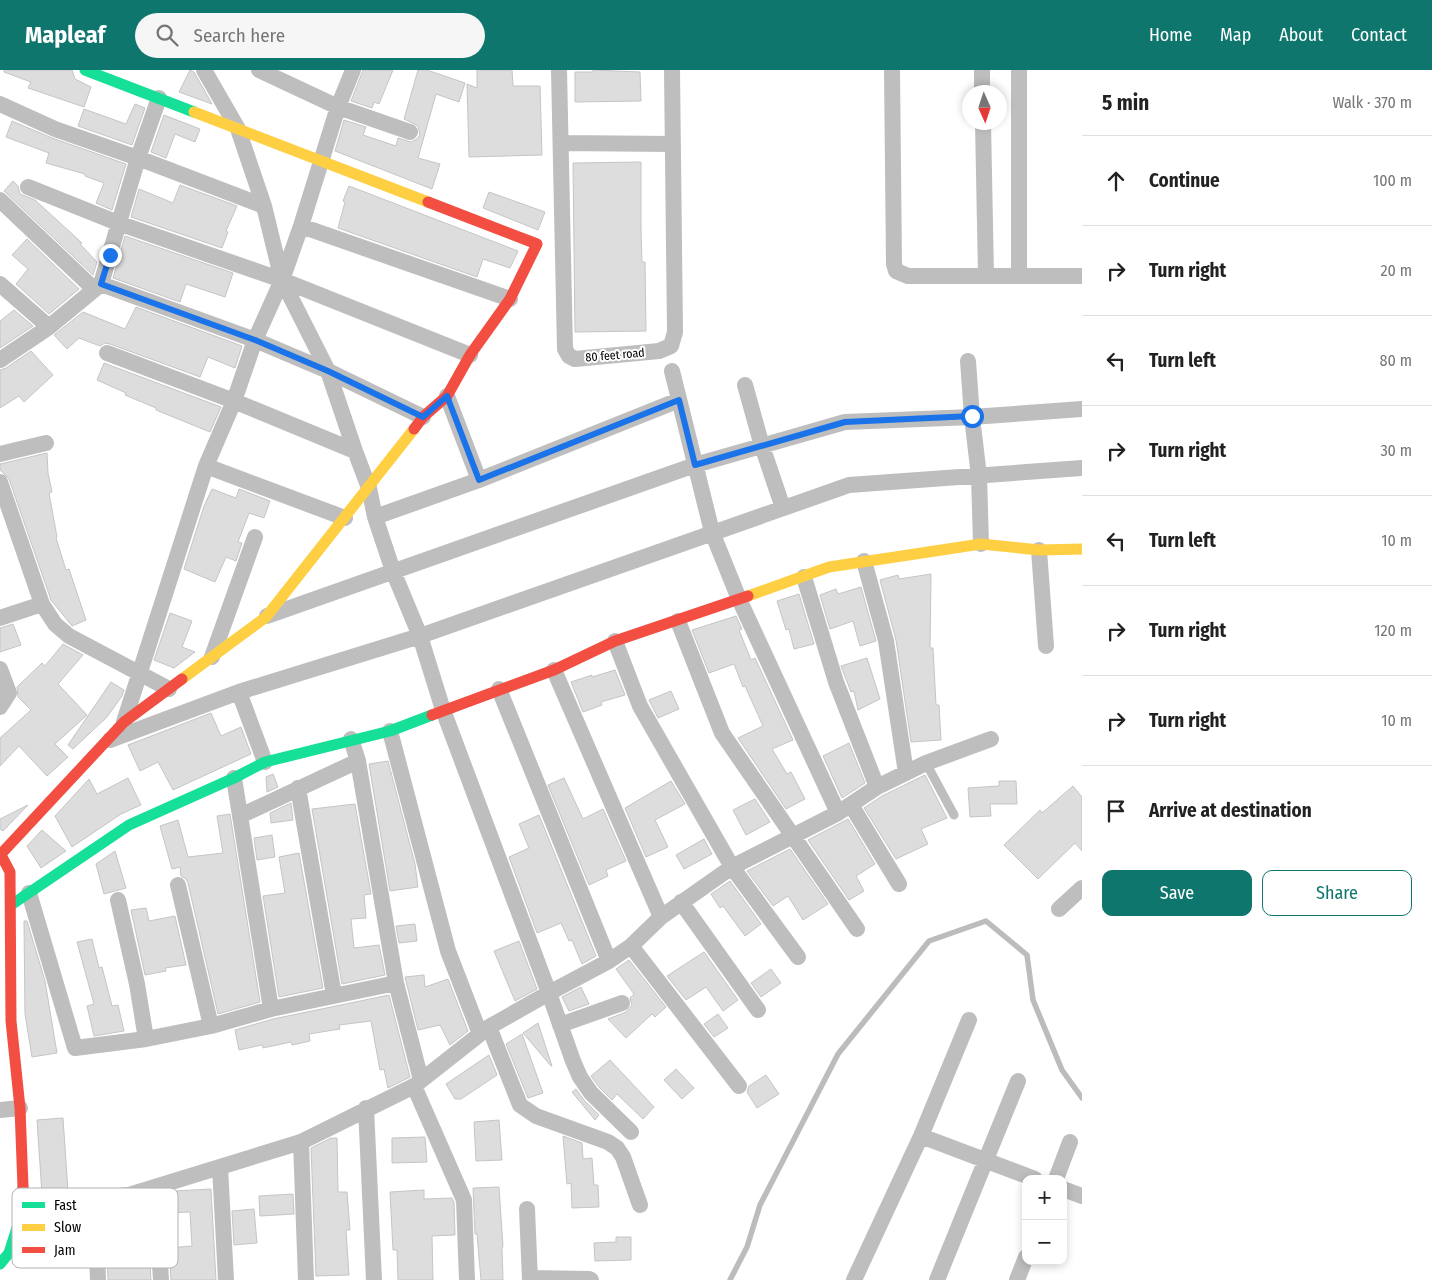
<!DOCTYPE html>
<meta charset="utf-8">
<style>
body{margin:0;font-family:"Fira Sans Condensed",sans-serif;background:#f6f6f6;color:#222}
.controls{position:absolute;right:15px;bottom:15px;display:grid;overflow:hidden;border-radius:10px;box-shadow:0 2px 8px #0003}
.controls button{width:45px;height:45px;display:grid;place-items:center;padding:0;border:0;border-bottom:1px solid #e0e0e0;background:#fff;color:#222;font:25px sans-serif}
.compass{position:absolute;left:962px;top:15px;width:45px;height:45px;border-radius:50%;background:#fff;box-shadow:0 2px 8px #0003;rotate:177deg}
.stop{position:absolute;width:15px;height:15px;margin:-11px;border:4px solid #1a73e8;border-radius:50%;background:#fff}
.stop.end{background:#1a73e8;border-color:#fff;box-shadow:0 1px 5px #0008}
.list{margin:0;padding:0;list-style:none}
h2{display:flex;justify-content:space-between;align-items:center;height:65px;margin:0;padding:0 20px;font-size:21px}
h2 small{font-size:16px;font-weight:400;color:#767676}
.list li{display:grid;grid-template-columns:32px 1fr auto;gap:15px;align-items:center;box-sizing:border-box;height:90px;padding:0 20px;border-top:1px solid #e0e0e0}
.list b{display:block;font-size:19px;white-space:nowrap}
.list em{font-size:16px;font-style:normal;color:#767676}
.actions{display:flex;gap:10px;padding:15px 20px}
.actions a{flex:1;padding:11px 0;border:1px solid #0f766e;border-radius:10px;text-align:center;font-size:18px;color:#0f766e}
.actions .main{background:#0f766e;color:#fff}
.icon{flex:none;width:28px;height:28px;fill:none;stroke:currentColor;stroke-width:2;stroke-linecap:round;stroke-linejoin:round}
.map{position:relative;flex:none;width:1082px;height:1210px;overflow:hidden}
header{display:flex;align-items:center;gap:30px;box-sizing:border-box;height:70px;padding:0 25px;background:#0f766e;color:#fff}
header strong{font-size:24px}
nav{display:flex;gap:28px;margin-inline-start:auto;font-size:18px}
.search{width:350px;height:45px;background:#f6f6f6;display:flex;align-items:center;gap:12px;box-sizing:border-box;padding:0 18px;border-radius:28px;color:#767676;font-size:19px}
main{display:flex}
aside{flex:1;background:#fff}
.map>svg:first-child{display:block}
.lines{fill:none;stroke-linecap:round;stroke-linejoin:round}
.stream{stroke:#bcbcbc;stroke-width:5.5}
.building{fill:#ddd;stroke:#c5c5c5}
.lane{stroke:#bebebe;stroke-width:9}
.street{stroke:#bebebe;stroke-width:16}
.fast{stroke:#16e098;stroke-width:11}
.slow{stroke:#ffcf43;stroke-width:11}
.jam{stroke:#f24e42;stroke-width:11}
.route{stroke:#1a73e8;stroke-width:6}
.labels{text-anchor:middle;stroke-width:4;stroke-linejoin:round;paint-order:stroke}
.street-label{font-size:12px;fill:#000;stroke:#fff}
.key{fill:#fff;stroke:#b2b2b2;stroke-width:1}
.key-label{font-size:14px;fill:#000}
</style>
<header>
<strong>Mapleaf</strong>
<div class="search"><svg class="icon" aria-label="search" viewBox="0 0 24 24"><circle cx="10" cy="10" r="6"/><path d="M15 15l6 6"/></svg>Search here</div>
<nav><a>Home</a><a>Map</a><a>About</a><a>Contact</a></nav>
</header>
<main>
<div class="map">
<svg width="1082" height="1210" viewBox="0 0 1082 1210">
<rect width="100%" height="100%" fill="#fff"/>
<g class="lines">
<path class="stream" d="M730,1210L747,1177L760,1135L838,984L929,871L986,851L1027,885L1033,930L1062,1000L1082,1028"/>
</g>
<path class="building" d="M4,0H72L75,9L91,17L84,37L28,18L31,12L4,2Z
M190,0L194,2L212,34L179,22Z
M363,0H393L379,34L374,32L372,38L351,31Z
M418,0H427L465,13L459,32L436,24L418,88L440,94L432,119L335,81L344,50L366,57L363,65L396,76L398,68L411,72L417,69L420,65L418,56L404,49Z
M477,0H512L513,16H540L542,85L469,87L467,14L477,18Z
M593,0L640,2L641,31L575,32V2H593Z
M135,34L145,38L132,75L78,56L84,39L126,54Z
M164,45L200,59L195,72L175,64L166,88L151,82Z
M12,51L52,68L126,94L112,140L96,133L104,113L85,106V104L46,93L49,83L6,67Z
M641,92V159L642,192H645L646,261L575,262L573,93Z
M13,111L18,116L20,124L35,130L82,173L80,174L97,192L93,205L4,121Z
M180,115L237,136L226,161L228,162L222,178L131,147L139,119L173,133Z
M349,116L518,181L510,198L483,189L477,207L338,158L345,132L343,131Z
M489,122L545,142L538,160L483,138Z
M125,166L233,203L225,227L186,214L180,232L113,208Z
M27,169L79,219L49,244L16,214L28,199L12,185Z
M136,237L242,276L235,298L208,287L200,307L110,274L105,273L100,276L79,268L67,279L54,265L83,242L125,259Z
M14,240L33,256L0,278V251Z
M31,281L53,305L24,332L19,326L0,338V300L6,298Z
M104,293L221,337L210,362L156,340V338L125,325L126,323L97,310Z
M47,383L48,403L52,422L49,423L57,467L56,468L66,500L69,499L86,550L72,556L51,530L9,409L0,400V394Z
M212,419L236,428L239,419L270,431L264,448L249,443L238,472L242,473L236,491L226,487L215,512L184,499L204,436Z
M931,504L930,578H933L936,635H939L941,670L911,672L896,570L880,510L898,505L899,509Z
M861,517L876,571L860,576L853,551L830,559L820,525L836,519L838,524Z
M799,524L814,574L794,579L789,559L786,560L777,531Z
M170,543L192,551L182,577L195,582L174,598L154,590Z
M736,546L742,559L739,560L751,590L755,588L793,670L772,679L787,704L791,702L805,729L786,739L738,668L763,656L745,616L743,617L734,594L709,603L692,560Z
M13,554L21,575L0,582V558Z
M63,574L83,585L58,614L87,645L55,674L68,687L47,706L19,676L0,696V668L31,640L18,627L17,617L42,593L45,596Z
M867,588L880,629L858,640L854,621L851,622L841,596Z
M615,600L625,625L601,632L602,635L583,642L571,612L592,605V607Z
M111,612L124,620L122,626L107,647L73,679L68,675Z
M671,621L679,639L658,648L649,630Z
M211,643L221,666L241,657L251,684L173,720L158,692L140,701L128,675Z
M849,673L865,713L842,728L823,686Z
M388,691L415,794L418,817L390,821L369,694Z
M273,704L278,717L267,722L266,707Z
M925,705L947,748L921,759L928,774L896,789L864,738L882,726Z
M128,708L141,735L121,744L72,777L55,746L89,709L97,724Z
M564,708L583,749L603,739L626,791L606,800L608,806L589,815L548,715Z
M671,711L685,734L655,750L668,777L646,787L625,738Z
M999,711H1016L1017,734H990L991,746L970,747L968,718L999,716Z
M1073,716L1082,727V781L1075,773L1038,809L1004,775L1040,740L1042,743Z
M755,729L770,752L746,765L733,740Z
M291,733L293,750L271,753L270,743Z
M355,734L371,824L364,825L366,848L351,849L354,878L379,875L385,905L342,914L312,739Z
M28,735L3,761L0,759V749Z
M230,744L260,932L218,944L188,813L186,809L181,806L180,797L172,799L160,756L178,750L188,787L223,783L217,746Z
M539,745L596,886L582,894L572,870L569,871L561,853L537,863L509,787L529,778L519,754Z
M848,749L875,794L856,806L864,821L849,830L808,770Z
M42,760L66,781L41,798L27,776Z
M272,765L275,787L257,790L254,768Z
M704,769L712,784L684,799L676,785Z
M790,779L828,834L803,850L788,826L773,836L747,801Z
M115,781L126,818L104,824L96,794Z
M299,783L323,918L279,927L263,826L285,823L279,787Z
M730,811L761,854L745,866L723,836L720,838L711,824Z
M146,838L149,851L175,846L186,895L165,898L166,901L145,905L131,840Z
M24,851H27L45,911L57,983L32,987L25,944Z
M415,854L417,871L399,873L396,856Z
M92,869L99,898L102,897L112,936L118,935L124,961L94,966L87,936L94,934L77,872Z
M519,871L537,919L515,931L494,881Z
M704,882L738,930L723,941L706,917L686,930L667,906Z
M629,890L666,937L655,947L652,944L626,968L608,949L626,942L632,935L630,928L634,924L616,899Z
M771,899L781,913L761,927L751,913Z
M424,905L425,917L448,909L468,961L450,975L440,955L418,960L405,907Z
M581,917L589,934L569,941L562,927Z
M389,925L410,1007L388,1018L384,999L380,1000L371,951L339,955L340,959L309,964L310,971L292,975L291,972L263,978L262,975L239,980L235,960L273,949Z
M718,944L728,958L714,967L704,954Z
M538,953L552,996H551L523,963Z
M522,964L543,1023L528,1028L506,974Z
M489,985L497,1005L461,1029H455L446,1014Z
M610,990L654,1037L643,1049L617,1024L612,1030L599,1017L591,1006Z
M676,999L694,1018L682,1029L664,1010Z
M766,1005L779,1024L757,1038L747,1022L749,1016Z
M576,1019L584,1030L599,1045L595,1050L572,1022Z
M63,1048L68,1121L42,1124L37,1050Z
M499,1050L502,1090L476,1091L474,1052Z
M563,1066L582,1073L583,1089L592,1088L594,1115H598L599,1137L572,1138L571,1113L567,1114Z
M425,1067L427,1092L392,1093V1068Z
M331,1068H337L338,1122H347L350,1160H346L349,1205L316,1206L311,1078Z
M499,1117L503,1177L502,1178L503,1210H481L477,1164H475L473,1118Z
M211,1119L216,1210H171L169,1178L192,1176L190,1142L167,1143L165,1124L175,1121Z
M424,1120V1129L452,1128L454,1132L455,1165L432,1166L433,1210H398L397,1180H393L390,1122Z
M293,1124L294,1144L260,1146L259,1126Z
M254,1139L257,1173L234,1175L232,1141Z
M148,1159L151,1210H108L107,1180L130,1178L129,1160Z
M616,1167H631V1190L595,1191L594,1173L616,1172Z"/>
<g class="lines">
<path class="lane" d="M926,693L954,745"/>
<path class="street" d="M204,0L238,59L264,136L282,210L328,301L355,381L369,418L375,447L393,501L420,566L443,640L549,923L573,991L580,1007L591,1023L631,1062
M259,0L338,37L410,62
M559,0L565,279L569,286L575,289L659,281L671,276L675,262L672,0
M892,0L894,194L896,201L908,206H1082
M982,0V22
M1019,0V206
M0,34L55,59L138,88L264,136
M983,52L986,206
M561,73L673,74
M28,117L118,153L282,210L470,285
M0,130L94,219
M301,156L510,229
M0,214L49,257
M101,214L255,270L328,301L423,347
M107,283L234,331L355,381
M0,290L49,257L101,214L138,88L159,28
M968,291L972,347L979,406L981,474
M672,301L712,462L739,529L838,743
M745,315L762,376L783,438
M447,326L479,410
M0,384L46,373
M206,396L345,448
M0,412L42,534L55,554L69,566L169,619
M375,447L479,410L679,330
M1039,480L1046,576
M864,491L886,571L906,703
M804,507L836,612L877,717
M267,546L695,395L845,352L972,347L1082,339
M0,548L42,534
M678,551L722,663L857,859
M615,571L640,636L732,797L798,887
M212,587L255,467
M0,599L9,623L0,637
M554,600L661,847
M499,619L609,891
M239,622L265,692
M124,652L206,396L234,331L255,270L282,210L301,156L338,37L353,0
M390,661L448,881L480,964
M351,669L358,691L396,913L421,1010
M110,670L239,622L420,566L849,415L1082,398
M234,708L271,939
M298,718L334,925
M851,735L899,814
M240,746L358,691
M178,815L211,956
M29,823L75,978L146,969L211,956L271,939L396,913
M118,830L137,914L146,969
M681,832L758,940
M1059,839L1082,818
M631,876L739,1016
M560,955L622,933
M489,957L520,1035L536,1046L608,1072L617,1078L623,1087L640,1135
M414,1016L464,1130L467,1210
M366,1038L374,1210
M0,1040L20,1038
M921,1066L1035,1109
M301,1072L306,1210
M220,1097L226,1210
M1056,1109L1070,1072
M155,1117L161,1210
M1063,1119L1082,1126
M95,1129L98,1210
M24,1136L129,1125L301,1072L414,1016L489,957L549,923L609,891L631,876L661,847L732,797L838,743L877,717L926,693L991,669
M527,1139L530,1210
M530,1208L589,1209L591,1210
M854,1210L921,1066L969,950
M937,1210L1018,1011
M1017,1210L1026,1187"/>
<path class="fast" d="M85,0L194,42
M11,835L129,755L234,708L265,692L390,661L432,645
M0,1194L9,1183L24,1136L23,1117"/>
<path class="slow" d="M194,42L428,132
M748,526L829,497L981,474L1039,480L1082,479
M182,609L266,547L414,359"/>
<path class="jam" d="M414,359L423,347L447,326L470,285L510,229L537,174L428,132
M432,645L554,600L615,571L748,526
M0,783L10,802L11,951L20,1038L23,1117
M1,784L124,652L182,609"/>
</g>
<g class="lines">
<path class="route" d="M110,185L101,214L255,270L328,301L423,347L447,326L479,410L679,330L695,395L845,352L972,346"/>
</g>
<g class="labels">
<g class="street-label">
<text transform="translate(615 285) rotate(-5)" y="4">80 feet road</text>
</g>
</g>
<rect x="12" y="1118" width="166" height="80" rx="8" class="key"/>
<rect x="22" y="1132" width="23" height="6" fill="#16e098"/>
<rect x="22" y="1154" width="23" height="7" fill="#ffcf43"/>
<rect x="22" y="1177" width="23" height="6" fill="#f24e42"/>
<g class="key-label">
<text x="54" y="1140">Fast</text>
<text x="54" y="1162">Slow</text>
<text x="54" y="1185">Jam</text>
</g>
</svg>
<div class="controls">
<button>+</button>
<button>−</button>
</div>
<svg class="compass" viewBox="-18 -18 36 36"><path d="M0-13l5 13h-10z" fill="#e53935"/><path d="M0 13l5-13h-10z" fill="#767676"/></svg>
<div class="stop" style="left:972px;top:346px"></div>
<div class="stop end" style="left:110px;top:185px"></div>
</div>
<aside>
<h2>5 min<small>Walk · 370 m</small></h2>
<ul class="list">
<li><svg class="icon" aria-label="ahead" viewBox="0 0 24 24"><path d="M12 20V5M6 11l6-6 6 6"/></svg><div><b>Continue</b></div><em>100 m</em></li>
<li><svg class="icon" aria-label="right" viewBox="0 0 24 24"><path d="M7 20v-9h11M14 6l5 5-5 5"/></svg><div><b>Turn right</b></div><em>20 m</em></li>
<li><svg class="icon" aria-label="left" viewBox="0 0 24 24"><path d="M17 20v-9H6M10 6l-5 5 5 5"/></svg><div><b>Turn left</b></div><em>80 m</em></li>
<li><svg class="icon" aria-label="right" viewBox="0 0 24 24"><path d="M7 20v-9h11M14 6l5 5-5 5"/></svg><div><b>Turn right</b></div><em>30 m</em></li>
<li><svg class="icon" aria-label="left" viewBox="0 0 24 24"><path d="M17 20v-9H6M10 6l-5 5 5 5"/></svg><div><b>Turn left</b></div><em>10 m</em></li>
<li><svg class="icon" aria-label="right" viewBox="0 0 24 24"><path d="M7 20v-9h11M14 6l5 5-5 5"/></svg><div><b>Turn right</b></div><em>120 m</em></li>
<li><svg class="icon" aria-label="right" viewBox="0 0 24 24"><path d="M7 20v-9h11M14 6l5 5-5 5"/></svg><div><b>Turn right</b></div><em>10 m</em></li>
<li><svg class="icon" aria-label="arrive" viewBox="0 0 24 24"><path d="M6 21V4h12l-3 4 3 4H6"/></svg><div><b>Arrive at destination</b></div></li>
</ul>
<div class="actions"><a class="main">Save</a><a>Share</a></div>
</aside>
</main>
